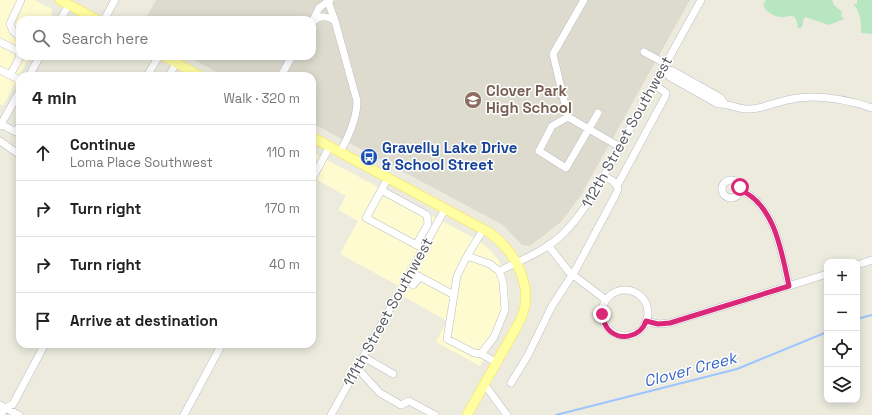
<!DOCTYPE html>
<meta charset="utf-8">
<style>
body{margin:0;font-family:"Space Grotesk",sans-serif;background:#f2f2f2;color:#222}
.controls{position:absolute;right:12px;bottom:12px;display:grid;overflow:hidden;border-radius:8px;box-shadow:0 2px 10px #0003}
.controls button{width:36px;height:36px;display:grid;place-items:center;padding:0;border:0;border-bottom:1px solid #e0e0e0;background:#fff;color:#222;font:20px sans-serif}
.stop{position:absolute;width:12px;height:12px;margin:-9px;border:3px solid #db2777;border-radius:50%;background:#fff}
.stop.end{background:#db2777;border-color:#fff;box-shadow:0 1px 4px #0008}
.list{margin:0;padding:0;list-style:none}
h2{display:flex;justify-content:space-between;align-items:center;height:52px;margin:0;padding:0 16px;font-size:17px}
h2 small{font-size:13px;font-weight:400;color:#767676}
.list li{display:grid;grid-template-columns:26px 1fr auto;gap:12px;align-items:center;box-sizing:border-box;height:56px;padding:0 16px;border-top:1px solid #e0e0e0}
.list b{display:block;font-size:15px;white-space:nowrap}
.list p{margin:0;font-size:13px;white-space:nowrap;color:#767676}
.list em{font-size:13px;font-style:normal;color:#767676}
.icon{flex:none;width:22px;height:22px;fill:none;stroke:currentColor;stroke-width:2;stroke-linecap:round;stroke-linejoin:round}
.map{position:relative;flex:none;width:872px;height:415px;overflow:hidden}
.search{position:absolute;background:#fff;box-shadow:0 2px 10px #0003;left:16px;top:16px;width:300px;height:44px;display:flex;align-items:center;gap:10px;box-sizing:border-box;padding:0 14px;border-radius:12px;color:#767676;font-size:15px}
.panel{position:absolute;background:#fff;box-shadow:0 2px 10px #0003;left:16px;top:72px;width:300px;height:276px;border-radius:12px}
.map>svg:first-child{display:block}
.commercial{fill:#fffbd1}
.education{fill:#dcdbcd}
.green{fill:#b8e6c0}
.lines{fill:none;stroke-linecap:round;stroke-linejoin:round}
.stream{stroke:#9cc5ff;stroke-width:2}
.minor-casing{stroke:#bcbdc4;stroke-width:8}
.major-casing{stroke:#fae44a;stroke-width:10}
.minor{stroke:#fff;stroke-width:7}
.major{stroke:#fffea1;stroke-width:9}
.route{stroke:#db2777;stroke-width:5}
.labels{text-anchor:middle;stroke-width:3;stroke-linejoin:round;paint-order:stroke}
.education-label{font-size:15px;font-weight:bold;fill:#785e54;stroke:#fff;text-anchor:start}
.street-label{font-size:15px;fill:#585a61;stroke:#fff}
.transit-label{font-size:15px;font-weight:bold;fill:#164399;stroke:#fff;text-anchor:start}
.water-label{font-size:16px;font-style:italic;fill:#3868c9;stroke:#fff}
</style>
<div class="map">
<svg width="872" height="415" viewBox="0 0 872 415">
<rect width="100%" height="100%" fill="#ecebde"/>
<path class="commercial" d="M0,0H35L52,9V14L49,20H20V56H30L3,106L0,104Z
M312,152L478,240L490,250L497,258L504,270L508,286L509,304L504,324L480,366L436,342L447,321L394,291L397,285L340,254L358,221L338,210L346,196L312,177Z"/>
<path class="education" d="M156,0H690L581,195L561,222L530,246L522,245L503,225L312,123V76H224L187,56H312V20H145Z"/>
<path class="green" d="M766,0H832L834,5L842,12L841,16L844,19L829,25L805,17C802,20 804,25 801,28H798C797,24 797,18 793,16C790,15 787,17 784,17C775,18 766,12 763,5Z
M857,0H872V34L861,33C862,24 860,10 853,4H857Z"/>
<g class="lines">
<path class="stream" d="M857,319L872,315
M556,415L737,369L827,332"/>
<defs>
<path id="minor" d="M584,0L553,54L568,117L620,147
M328,1L335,21L357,101C357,119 349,136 340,152
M60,20L69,5
M104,20L115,0
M314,21C320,15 328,16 335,21
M312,22L319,8L330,0
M20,37L13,31L10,24L21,0
M0,42L18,51L20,57L10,75
M644,52L666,64
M663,69L670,77L718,104C729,103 738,110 751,109C763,108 775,103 787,100C816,93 845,99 872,108
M663,69L673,71L721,98L724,103
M0,70L20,80
M29,76L40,56
M147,76L159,56
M169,76L176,63
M281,76L292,56
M568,117L552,126L539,151L566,168L598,113
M1,124L16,132L20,125
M0,126L20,91
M0,141L20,155
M604,176L613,181L617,186
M388,178L366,218L424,249
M312,179L330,146
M722 189a9 9 0 1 1 18 0a9 9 0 1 1-18 0Z
M381,190L427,215L428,224L416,245
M740,190C775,204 782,254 789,286
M483,230L467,256L457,276L447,339L474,353L481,354L498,363
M548,245L569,272L606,300
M467,256L490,264L499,271L503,282L505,310L494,337L481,354
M857,265L872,260
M499,271C520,261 549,249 565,232C577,219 587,205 596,190L701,0
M411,272L454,295
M407,279L413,285L420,277
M602 313a23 23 0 1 1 46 0a23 23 0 1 1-46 0Z
M646,321L658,324L670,323L827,274
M364,357L393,374
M357,368L380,393L401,405L409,401L435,415
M511,383L528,355L552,306L576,269L616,194L618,189L617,186L665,97L666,93L655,85
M485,385L507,415
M0,405L19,415
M1,415L5,408L13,404L45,344
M184,415L222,344
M331,415L445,209"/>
<path id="major" d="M60,0L97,20
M164,56L200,76
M312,137L490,233C512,249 529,278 525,305C524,313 520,321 516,328L467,415"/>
</defs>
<use href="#minor" class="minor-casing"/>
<use href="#major" class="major-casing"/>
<use href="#minor" class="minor"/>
<use href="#major" class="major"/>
</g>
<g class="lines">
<path class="route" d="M602,314C603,319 604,324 608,329C619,342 641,337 646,321L658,324L670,323L789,286C782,254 775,204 740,190V187"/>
</g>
<defs>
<symbol id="school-disc" viewBox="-11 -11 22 22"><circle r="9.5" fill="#8d6e63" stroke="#fff"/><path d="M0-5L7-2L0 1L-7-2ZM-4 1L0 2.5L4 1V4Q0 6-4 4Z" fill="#fff"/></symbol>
<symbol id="bus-disc" viewBox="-11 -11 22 22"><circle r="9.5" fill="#1a4fb4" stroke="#fff"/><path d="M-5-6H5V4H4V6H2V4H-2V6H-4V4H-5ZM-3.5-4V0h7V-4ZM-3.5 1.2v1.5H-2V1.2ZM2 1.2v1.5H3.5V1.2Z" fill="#fff"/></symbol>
</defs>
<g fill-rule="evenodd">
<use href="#school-disc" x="463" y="90" width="20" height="20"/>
<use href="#bus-disc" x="359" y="147" width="20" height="20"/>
</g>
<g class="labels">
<g class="education-label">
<text x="486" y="96">Clover Park<tspan x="486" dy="17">High School</tspan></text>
</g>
<g class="street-label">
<text transform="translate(627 132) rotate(-61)" y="5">112th Street Southwest</text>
<text transform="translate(388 312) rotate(-61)" y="5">111th Street Southwest</text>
</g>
<g class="transit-label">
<text x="382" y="153">Gravelly Lake Drive<tspan x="382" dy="17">&amp; School Street</tspan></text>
</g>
<g class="water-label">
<text transform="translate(690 369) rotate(-15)" y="6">Clover Creek</text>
</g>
</g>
</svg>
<div class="controls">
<button>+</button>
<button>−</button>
<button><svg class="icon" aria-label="locate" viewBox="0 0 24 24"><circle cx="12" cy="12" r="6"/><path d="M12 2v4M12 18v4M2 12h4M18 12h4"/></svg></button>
<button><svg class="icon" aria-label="layers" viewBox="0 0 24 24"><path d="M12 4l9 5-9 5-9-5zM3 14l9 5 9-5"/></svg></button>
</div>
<div class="stop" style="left:740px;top:187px"></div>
<div class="stop end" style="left:602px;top:314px"></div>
<div class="search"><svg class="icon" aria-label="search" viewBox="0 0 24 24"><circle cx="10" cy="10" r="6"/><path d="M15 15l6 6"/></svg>Search here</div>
<section class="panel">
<h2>4 min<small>Walk · 320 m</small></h2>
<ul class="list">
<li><svg class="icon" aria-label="ahead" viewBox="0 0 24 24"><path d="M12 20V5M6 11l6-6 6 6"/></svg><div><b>Continue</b><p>Loma Place Southwest</p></div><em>110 m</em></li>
<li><svg class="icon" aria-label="right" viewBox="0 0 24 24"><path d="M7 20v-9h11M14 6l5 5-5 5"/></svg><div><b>Turn right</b></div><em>170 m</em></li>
<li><svg class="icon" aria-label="right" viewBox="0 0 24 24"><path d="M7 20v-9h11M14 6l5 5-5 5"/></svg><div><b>Turn right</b></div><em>40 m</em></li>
<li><svg class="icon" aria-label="arrive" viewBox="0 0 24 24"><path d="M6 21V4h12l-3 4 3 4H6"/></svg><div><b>Arrive at destination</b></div></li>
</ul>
</section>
</div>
